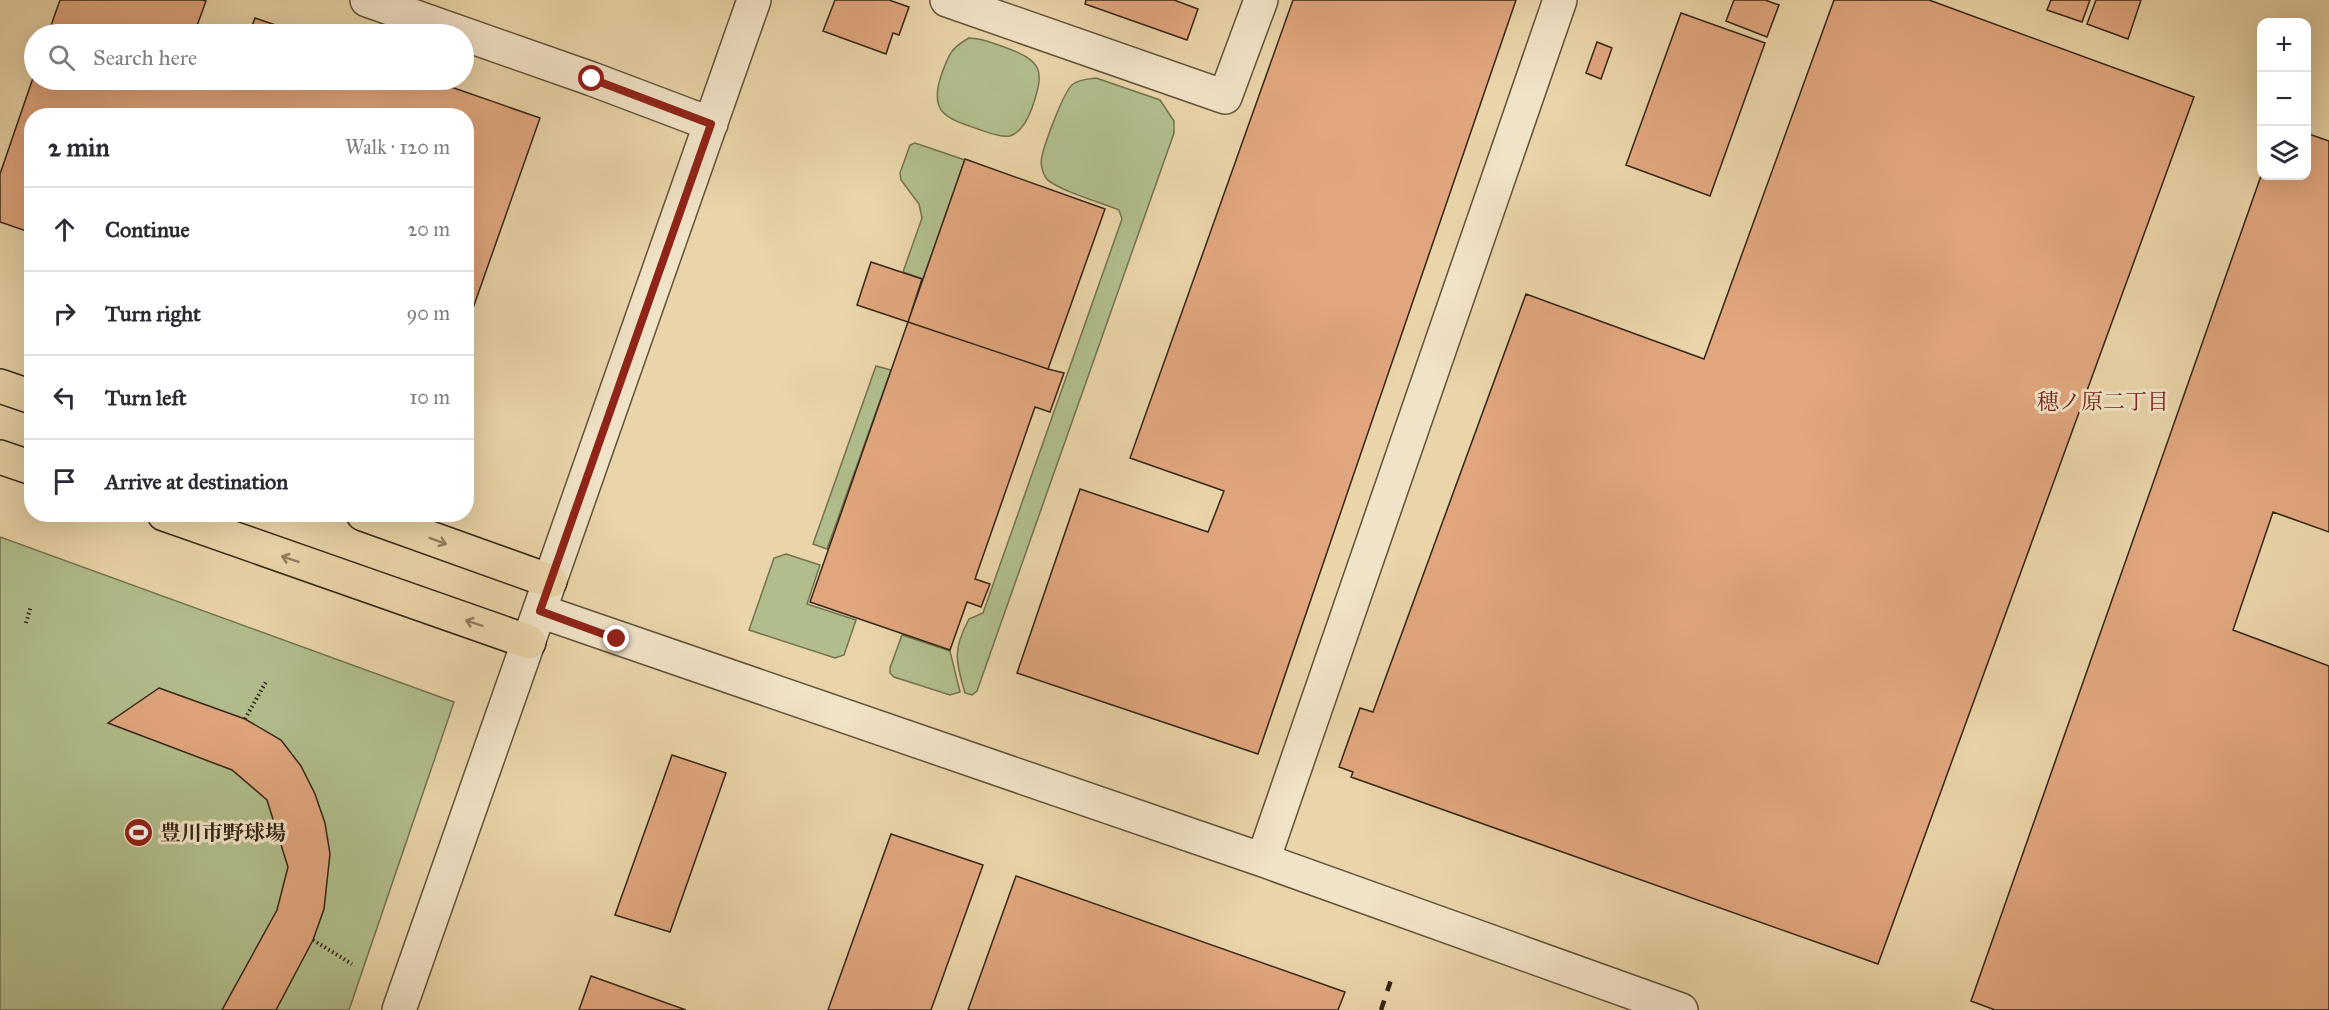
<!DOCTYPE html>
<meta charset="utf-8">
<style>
body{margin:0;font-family:"IM FELL Great Primer","Noto Serif JP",serif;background:#f7f7f7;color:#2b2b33}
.controls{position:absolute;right:18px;top:18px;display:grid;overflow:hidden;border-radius:12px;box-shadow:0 6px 24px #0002}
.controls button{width:54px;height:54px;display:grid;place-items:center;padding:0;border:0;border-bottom:2px solid #e1e1e2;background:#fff;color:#2b2b33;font:30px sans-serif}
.stop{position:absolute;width:18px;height:18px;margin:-14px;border:4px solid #8f2418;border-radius:50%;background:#fff}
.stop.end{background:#8f2418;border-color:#fff;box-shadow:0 2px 6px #0008}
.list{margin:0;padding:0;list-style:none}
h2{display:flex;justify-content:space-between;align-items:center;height:78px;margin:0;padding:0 24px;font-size:26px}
h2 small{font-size:20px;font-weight:400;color:#7c7c81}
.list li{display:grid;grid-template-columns:39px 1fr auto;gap:18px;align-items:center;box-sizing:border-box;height:84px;padding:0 24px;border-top:2px solid #e1e1e2}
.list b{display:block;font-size:22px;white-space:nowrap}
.list em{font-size:20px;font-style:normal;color:#7c7c81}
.icon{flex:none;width:33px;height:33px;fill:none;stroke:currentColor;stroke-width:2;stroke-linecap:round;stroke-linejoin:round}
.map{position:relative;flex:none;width:2329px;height:1010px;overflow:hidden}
.search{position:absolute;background:#fff;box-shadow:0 6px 24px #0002;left:24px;top:24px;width:450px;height:66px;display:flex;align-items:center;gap:15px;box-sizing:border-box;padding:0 21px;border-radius:33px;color:#7c7c81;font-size:22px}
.panel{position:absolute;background:#fff;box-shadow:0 6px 24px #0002;left:24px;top:108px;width:450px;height:414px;border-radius:24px}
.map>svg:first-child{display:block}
.green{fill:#b1be8c;stroke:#737250;stroke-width:1.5}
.building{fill:#e1a67e;stroke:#352615;stroke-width:1.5}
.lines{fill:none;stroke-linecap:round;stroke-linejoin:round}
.minor-casing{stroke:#62523a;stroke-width:36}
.major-casing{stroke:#352615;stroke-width:36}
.path{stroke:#352615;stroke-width:4;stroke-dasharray:1.5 3;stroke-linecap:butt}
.minor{stroke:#f1e3c7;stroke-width:33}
.major{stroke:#ead4a9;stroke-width:33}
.rail{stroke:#352615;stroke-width:4.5;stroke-dasharray:10 10;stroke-linecap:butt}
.oneway{stroke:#907d5f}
.route{stroke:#8f2418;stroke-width:8}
.labels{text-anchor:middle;stroke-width:6;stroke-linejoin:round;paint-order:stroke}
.poi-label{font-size:21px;font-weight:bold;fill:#352615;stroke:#f1e3c7;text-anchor:start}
.neighbourhood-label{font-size:22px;fill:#7a1f14;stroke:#f1e3c7}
</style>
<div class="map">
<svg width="2329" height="1010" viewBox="0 0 2329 1010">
<rect width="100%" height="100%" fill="#ead4a9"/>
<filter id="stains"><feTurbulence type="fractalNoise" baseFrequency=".00333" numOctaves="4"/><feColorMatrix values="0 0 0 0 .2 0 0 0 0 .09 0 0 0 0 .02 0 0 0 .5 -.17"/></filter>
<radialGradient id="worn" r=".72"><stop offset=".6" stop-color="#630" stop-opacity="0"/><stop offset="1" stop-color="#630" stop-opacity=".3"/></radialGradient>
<path class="green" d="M969,38C982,38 992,43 1004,47C1043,61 1045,70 1032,108C1028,119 1022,132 1010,136C1000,138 987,132 978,129C945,118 928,112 942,73C949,54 951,48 969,38Z
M1096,78L1160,100L1174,121V133L977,691L972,695L965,693C956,661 952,651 969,619L983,613L1122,219L1119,210C1105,204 1054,189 1046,178C1042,172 1040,163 1042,156C1045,143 1064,90 1073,84C1080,79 1088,79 1096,78Z
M915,143L965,160L923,279L903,272L922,218L919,204L901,180L900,173L910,145Z
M876,366L891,370L827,549L813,544Z
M0,537L454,702L349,1010H0Z
M786,554L820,565L807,604L856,620L844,655L835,658L749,630L774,558Z
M902,635L950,651L960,692L950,695L894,677L890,673V668Z"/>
<path class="building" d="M60,0H202L206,1L194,34H48Z
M835,0H889L909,7L899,35L893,33L886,54L823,31Z
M1086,0H1174L1198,9L1187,40L1085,4Z
M1293,0H1516L1258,754L1017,673L1080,489L1208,532L1224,491L1130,458Z
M1734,0H1765L1779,5L1767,37L1726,21Z
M1834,0H1929L2194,97L1878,964L1351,777L1353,772L1339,767L1360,708L1373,712L1526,294L1704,359Z
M2051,0H2090L2082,22L2047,10Z
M2096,0H2141L2128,39L2087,24Z
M1681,13L1765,43L1710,196L1626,165Z
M255,18L302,34H249Z
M1597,42L1612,48L1601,79L1586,73Z
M34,75V80H431L540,118L466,328V116H32V233L0,222V174Z
M2306,133L2329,141V532L2273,512L2233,630L2329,666V1010H1995L1971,1001L2262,173V176H2306Z
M965,159L1105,209L1048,369L1064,373L1050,412L1035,407L975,579L990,584L981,607L967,602L950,650L810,602Z
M965,159L1105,209L1048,369L908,322Z
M871,262L922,279L908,322L857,305Z
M159,688L245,719L281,740L301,766L315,794L325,823L330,854L324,909L313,940L276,1010H222L277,910L288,867L267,800L232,770L108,723Z
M672,755L726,773L670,932L615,915Z
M891,834L983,865L931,1010H828Z
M1016,876L1345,992L1338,1010H968Z
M591,976L686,1010H579Z"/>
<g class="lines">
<defs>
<path id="minor" d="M367,0L592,79L711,124
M947,0L1225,97L1261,0
M540,611L1263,860L1681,1010
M1263,860L1560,0
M399,1010L754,0"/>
<path id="major" d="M0,386L32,397
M0,457L32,468
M164,514L529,642
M363,514L550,581"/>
</defs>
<use href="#minor" class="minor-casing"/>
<use href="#major" class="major-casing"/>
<path class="path" d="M26,623L31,606
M245,719L267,680
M313,940L352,964"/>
<use href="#minor" class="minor"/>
<use href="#major" class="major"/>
<path class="rail" d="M1381,1010L1393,974"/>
</g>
<defs><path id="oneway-shaft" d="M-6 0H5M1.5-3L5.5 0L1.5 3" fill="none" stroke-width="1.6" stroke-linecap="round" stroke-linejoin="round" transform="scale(1.5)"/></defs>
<g class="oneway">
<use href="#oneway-shaft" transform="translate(438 541) rotate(20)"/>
<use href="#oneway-shaft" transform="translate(290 559) rotate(-161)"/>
<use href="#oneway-shaft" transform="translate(474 623) rotate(-161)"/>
</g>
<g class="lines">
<path class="route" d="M592,79L711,124L540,611L617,639"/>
</g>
<defs>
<symbol id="stadium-disc" viewBox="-11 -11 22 22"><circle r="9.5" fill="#8f2418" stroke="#f1e3c7"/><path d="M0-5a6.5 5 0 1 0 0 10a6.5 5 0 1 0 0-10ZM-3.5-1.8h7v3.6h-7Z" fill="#fff"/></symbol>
</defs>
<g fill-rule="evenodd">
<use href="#stadium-disc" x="122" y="816" width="33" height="33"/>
</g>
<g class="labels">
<g class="poi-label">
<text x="160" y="840">豊川市野球場</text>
</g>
<g class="neighbourhood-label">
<text x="2103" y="409">穂ノ原二丁目</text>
</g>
</g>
<rect width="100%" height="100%" filter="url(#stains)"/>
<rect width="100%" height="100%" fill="url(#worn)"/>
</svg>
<div class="controls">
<button>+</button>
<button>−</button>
<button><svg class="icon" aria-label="layers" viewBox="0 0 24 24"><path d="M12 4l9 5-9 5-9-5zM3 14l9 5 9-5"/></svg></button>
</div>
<div class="stop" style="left:592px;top:79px"></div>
<div class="stop end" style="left:617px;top:639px"></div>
<div class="search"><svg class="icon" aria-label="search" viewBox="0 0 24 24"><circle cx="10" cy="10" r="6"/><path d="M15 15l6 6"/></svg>Search here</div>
<section class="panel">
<h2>2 min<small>Walk · 120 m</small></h2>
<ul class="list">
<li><svg class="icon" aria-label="ahead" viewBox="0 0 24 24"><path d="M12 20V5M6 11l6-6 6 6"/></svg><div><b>Continue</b></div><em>20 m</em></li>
<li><svg class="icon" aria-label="right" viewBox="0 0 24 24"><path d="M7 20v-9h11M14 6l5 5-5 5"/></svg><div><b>Turn right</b></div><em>90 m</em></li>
<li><svg class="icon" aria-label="left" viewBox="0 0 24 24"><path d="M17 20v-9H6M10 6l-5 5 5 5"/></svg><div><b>Turn left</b></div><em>10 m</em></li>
<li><svg class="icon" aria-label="arrive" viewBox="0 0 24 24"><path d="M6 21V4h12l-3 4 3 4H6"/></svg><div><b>Arrive at destination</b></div></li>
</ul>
</section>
</div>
